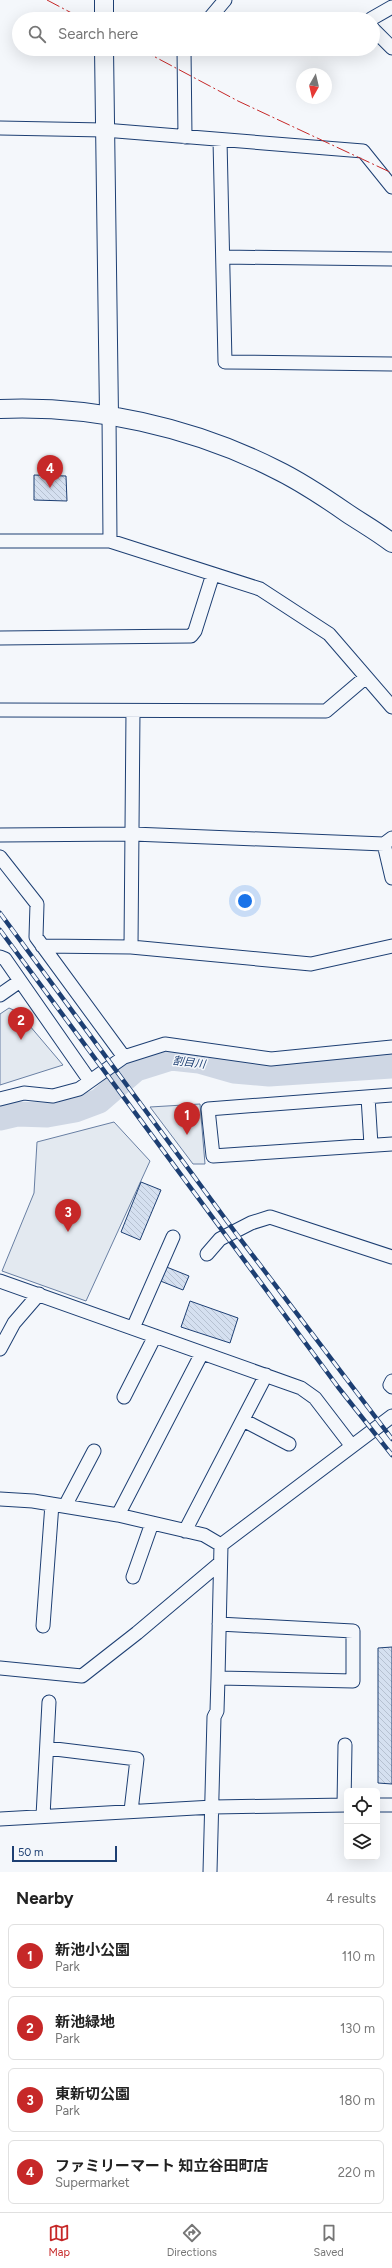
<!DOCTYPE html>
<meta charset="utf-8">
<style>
body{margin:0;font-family:Figtree,"Noto Sans JP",sans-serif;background:#f2f2f2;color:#222}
.controls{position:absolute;right:12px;bottom:12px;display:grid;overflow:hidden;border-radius:6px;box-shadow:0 4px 16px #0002}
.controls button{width:36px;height:36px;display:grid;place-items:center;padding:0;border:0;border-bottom:1px solid #e0e0e0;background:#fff;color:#222;font:20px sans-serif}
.compass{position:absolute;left:296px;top:68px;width:36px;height:36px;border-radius:50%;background:#fff;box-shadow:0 4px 16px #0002;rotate:188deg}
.scale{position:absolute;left:12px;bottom:10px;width:105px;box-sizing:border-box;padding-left:4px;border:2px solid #1d3f73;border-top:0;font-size:11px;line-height:14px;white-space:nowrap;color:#1d3f73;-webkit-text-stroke:3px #f4f7fb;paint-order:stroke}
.you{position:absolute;left:245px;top:901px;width:14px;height:14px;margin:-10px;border:3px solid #fff;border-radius:50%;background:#1a73e8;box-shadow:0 0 0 6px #1a73e833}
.badge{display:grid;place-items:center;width:26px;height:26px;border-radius:50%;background:#c62828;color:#fff;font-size:13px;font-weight:700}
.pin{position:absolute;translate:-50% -33px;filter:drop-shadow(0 1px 2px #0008)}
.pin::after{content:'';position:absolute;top:21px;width:14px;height:12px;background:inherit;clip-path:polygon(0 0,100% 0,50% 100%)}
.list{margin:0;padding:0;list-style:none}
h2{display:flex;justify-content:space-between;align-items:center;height:52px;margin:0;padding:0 16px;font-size:17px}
h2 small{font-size:13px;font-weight:400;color:#767676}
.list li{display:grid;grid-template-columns:26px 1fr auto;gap:12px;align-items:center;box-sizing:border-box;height:64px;margin:0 8px 8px;padding:0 8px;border:1px solid #e0e0e0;border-radius:6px}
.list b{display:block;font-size:15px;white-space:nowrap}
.list p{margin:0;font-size:13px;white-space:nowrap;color:#767676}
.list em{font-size:13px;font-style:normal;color:#767676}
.icon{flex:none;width:22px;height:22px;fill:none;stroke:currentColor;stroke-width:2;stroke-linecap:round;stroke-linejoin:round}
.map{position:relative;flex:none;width:392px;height:1872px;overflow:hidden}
.search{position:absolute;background:#fff;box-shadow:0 4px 16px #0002;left:12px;right:12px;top:12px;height:44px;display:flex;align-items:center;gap:10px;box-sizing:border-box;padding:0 14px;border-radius:22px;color:#767676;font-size:15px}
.sheet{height:340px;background:#fff}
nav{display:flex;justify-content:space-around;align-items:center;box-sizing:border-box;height:56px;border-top:1px solid #e0e0e0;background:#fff;font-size:11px;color:#767676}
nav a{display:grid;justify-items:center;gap:2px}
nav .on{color:#c62828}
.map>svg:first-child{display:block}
.green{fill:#e3e9f0;stroke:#687fa3}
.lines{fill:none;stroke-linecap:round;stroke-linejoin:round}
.river{stroke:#cfd7e4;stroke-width:25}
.building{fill:url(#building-back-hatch);stroke:#1d3f73}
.street-casing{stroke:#1d3f73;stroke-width:15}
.secondary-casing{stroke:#1d3f73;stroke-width:20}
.street{stroke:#f4f7fb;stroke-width:13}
.secondary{stroke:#f4f7fb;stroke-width:18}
.rail-casing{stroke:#1d3f73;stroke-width:4.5}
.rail{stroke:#f4f7fb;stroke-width:3;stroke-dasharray:9;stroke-linecap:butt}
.power{stroke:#c62828;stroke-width:1;stroke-dasharray:14 3 2 3;stroke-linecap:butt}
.labels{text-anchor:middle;stroke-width:3;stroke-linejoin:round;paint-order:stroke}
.water-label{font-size:11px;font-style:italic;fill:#1d3f73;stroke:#f4f7fb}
</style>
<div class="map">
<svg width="392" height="1872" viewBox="0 0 392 1872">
<defs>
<pattern id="building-back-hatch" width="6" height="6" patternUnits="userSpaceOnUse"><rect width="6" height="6" fill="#d5e0f0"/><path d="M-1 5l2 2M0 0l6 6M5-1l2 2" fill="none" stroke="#b6c1d1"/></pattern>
</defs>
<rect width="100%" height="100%" fill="#f4f7fb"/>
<path class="green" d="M9,1008L18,1012L63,1065L0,1085V1014Z
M200,1104L205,1164H193L150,1107Z
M114,1122L150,1161L86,1301L2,1271L34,1193L37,1142Z"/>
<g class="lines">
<path class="river" d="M0,1118L17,1114L47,1115L75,1110L99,1101L136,1069L171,1058L199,1061L234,1071L269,1074L392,1066"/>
</g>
<path class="building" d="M34,475L66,476L67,501L34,500Z
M141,1182L161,1190L140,1240L121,1232Z
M164,1266L189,1276L183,1290L158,1280Z
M190,1301L238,1318L230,1343L181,1327Z
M392,1647V1784L378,1783V1648Z"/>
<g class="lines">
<defs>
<path id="street" d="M209,19L225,0
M371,19L392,7
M373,29L392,48
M184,49L185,137
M0,128L104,130L363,151L392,187
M220,140L225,362L392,364
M223,257L392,259
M109,415L110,541
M0,541H110L260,589L329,634L392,707
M0,638L191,636L195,631L213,574
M0,710L326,711L366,677
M133,711L131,947L311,964L392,946
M0,835L133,834L384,844L392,838
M384,844L392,878
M0,857L37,904L36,937L124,1057
M42,946L131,947
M0,957L5,959L90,1081
M0,995L20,981
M392,1095L208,1109L213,1156L392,1144
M368,1097L371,1145
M0,1099L24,1093L53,1096L79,1089L124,1057L165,1044L271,1059L392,1047
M207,1254L220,1239L251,1223L270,1217L392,1257
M0,1281L301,1388L315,1398L351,1445
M133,1328L173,1237
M0,1349L14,1323L39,1294
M392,1381L390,1385L392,1387
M124,1397L155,1336
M243,1420L289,1444
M0,1499L33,1501L118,1515L204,1535L221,1545
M65,1506L94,1451
M118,1515L202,1353
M185,1531L266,1375
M221,1545L392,1416
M133,1577L152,1523
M43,1626L52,1504
M0,1668L82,1676L137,1633L220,1563
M218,1678L353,1681V1631L219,1624
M47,1748L137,1759L131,1811
M344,1805L345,1745
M377,1805H392
M43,1816L49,1702
M0,1819L213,1807L347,1805
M210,1872L214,1717L217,1711L218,1678L221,1545"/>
<path id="secondary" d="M104,19V0
M104,49L109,415
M0,409C93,405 192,427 275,469C300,481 324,497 347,513C362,523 378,532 392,543"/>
</defs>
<use href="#street" class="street-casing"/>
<use href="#secondary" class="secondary-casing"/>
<use href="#street" class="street"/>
<use href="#secondary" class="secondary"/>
<defs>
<path id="rail" d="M0,913L235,1232L392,1439
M0,930L338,1387L392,1455"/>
</defs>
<use href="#rail" class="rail-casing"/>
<use href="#rail" class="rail"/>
<path class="power" d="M47,0L83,19
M140,49L238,101L392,173"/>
</g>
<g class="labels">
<g class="water-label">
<text transform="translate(189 1062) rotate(7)" y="4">割目川</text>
</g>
</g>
</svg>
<div class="controls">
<button><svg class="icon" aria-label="locate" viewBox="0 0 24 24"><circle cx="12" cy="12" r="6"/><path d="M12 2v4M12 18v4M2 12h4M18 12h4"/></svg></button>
<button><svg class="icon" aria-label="layers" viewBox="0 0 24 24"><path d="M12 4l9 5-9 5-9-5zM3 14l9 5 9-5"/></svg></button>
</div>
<svg class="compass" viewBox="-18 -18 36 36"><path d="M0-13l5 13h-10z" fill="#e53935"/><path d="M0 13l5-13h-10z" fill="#767676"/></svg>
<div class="scale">50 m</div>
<div class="you"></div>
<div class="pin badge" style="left:187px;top:1135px">1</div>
<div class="pin badge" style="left:21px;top:1040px">2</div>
<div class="pin badge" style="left:68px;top:1232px">3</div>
<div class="pin badge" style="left:50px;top:488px">4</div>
<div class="search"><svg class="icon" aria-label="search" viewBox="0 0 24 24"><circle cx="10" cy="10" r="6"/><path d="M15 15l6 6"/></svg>Search here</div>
</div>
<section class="sheet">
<h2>Nearby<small>4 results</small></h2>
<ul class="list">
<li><span class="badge">1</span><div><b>新池小公園</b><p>Park</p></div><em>110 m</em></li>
<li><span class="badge">2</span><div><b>新池緑地</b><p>Park</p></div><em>130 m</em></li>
<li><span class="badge">3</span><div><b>東新切公園</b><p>Park</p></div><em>180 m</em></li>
<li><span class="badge">4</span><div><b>ファミリーマート 知立谷田町店</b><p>Supermarket</p></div><em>220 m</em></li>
</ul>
</section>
<nav>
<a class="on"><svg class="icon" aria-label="map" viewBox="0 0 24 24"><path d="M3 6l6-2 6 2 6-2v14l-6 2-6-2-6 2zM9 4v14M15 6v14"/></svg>Map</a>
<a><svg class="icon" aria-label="directions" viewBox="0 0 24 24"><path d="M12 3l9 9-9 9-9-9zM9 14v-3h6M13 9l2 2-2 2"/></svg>Directions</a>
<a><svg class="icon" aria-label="saved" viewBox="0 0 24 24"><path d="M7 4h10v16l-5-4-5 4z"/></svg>Saved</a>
</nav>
